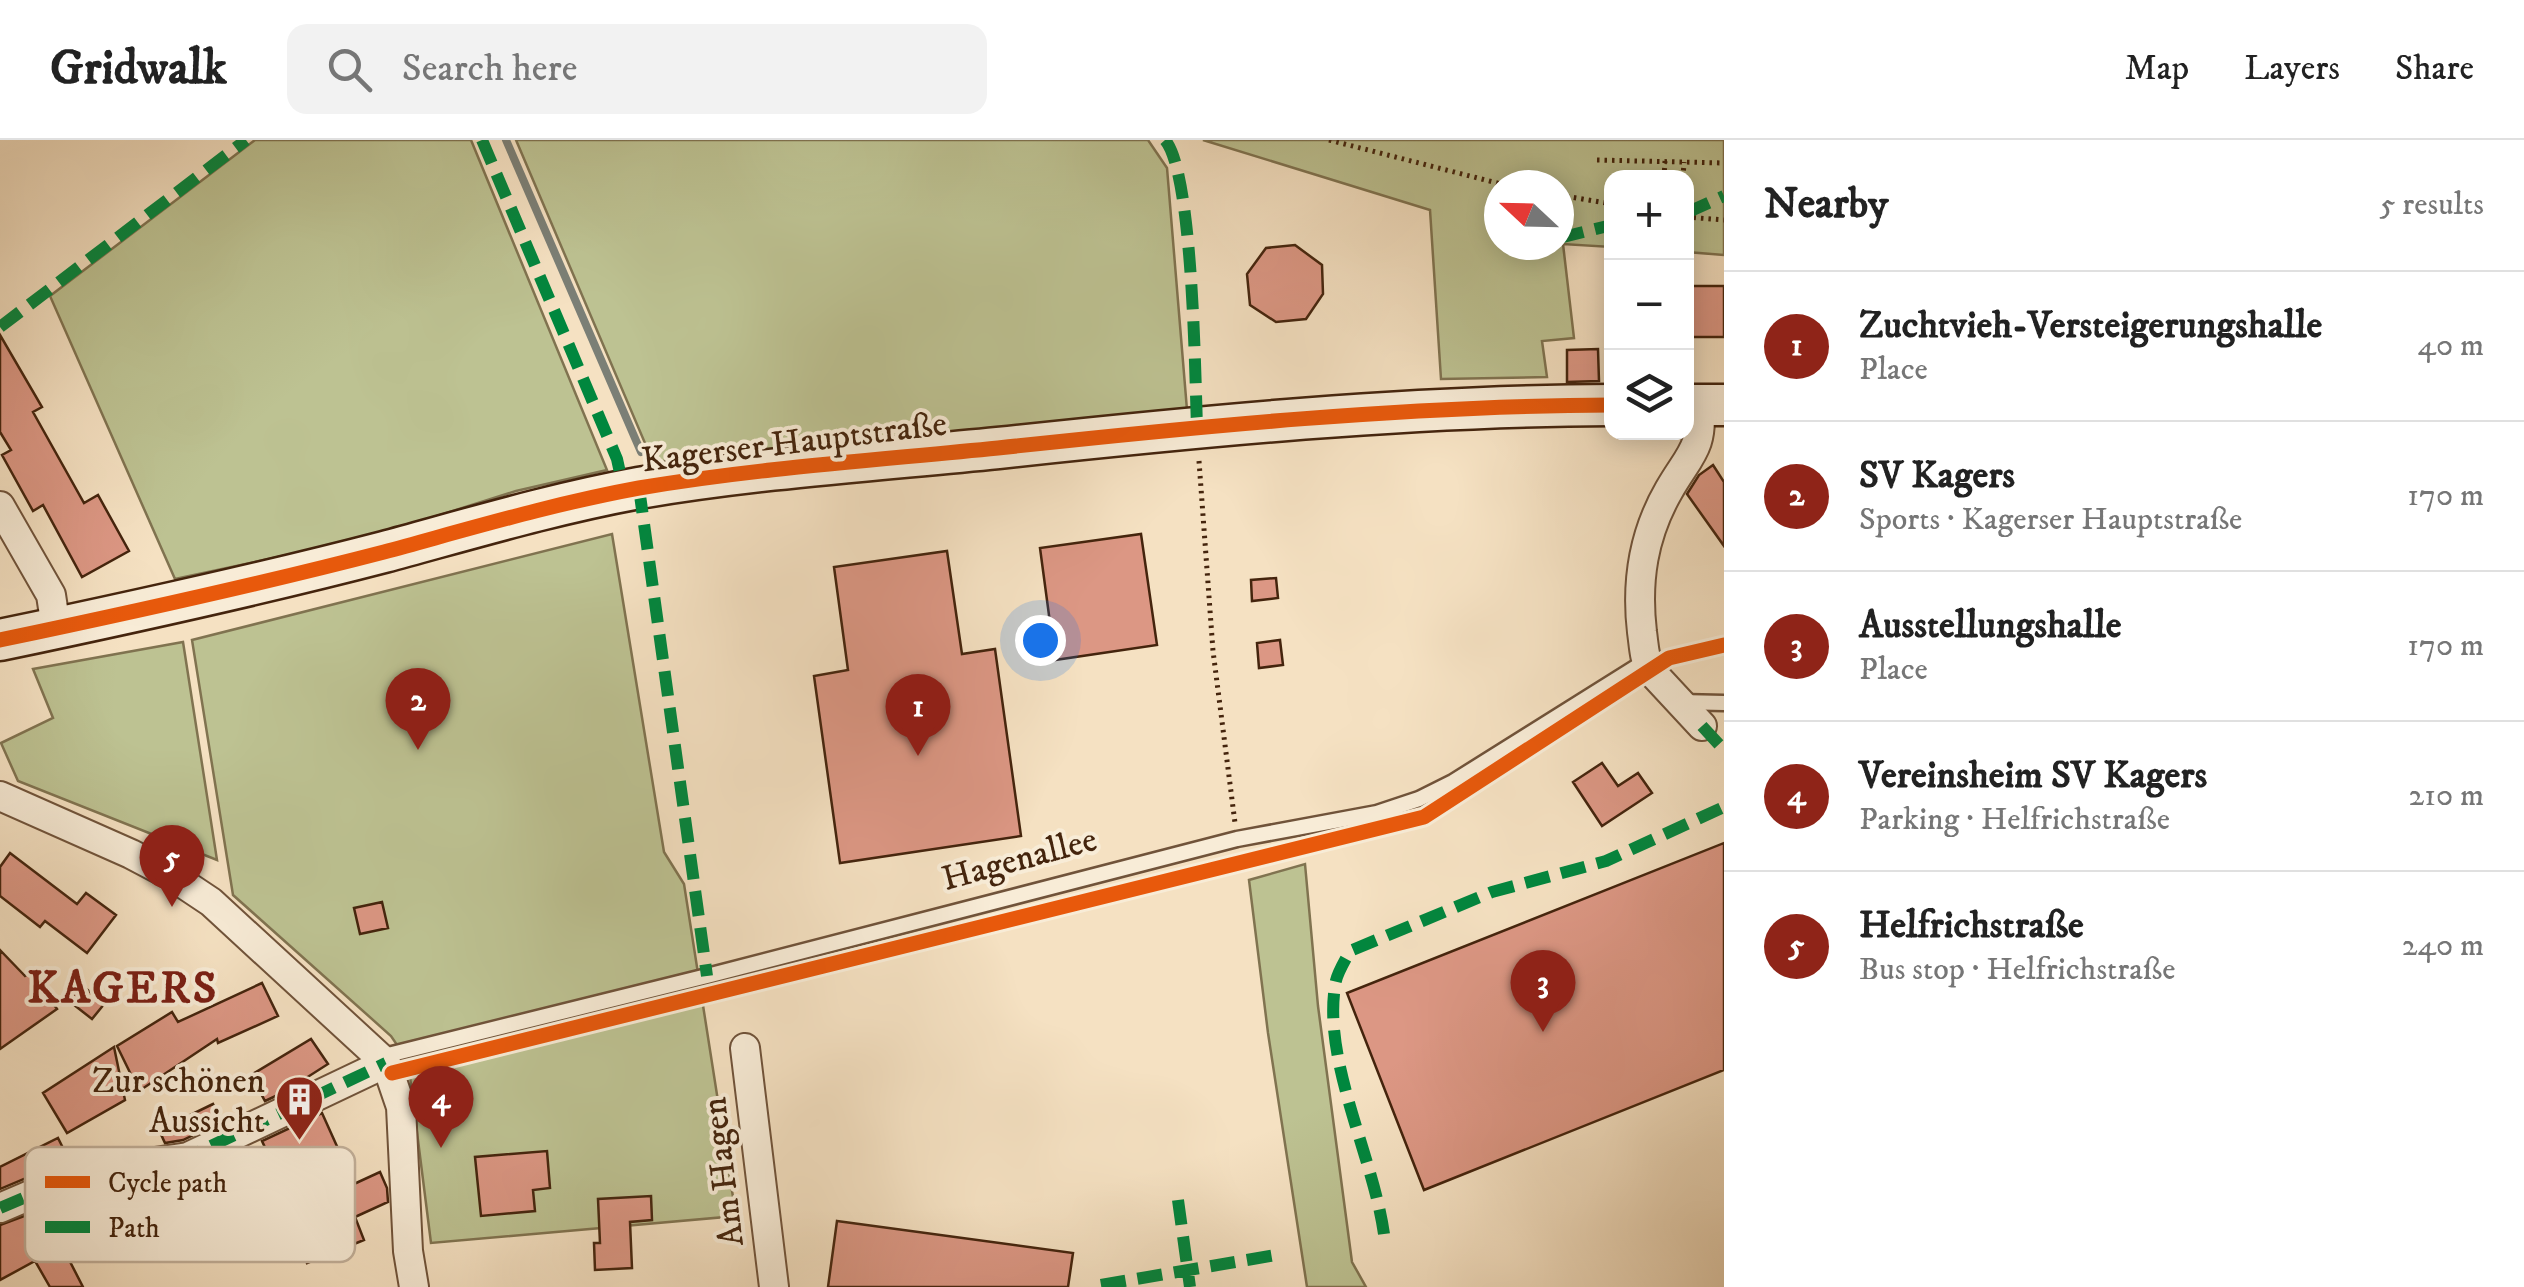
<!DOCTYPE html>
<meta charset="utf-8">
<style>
body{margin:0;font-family:"IM FELL DW Pica",serif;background:#f2f2f2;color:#222}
.controls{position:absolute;right:30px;top:30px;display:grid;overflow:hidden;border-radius:20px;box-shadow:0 5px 25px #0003}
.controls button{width:90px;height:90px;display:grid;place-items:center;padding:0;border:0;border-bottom:2px solid #e0e0e0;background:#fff;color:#222;font:50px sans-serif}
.compass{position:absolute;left:1484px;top:30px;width:90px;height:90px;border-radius:50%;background:#fff;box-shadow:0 5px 25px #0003;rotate:292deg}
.you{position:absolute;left:1040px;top:500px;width:35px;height:35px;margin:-25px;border:8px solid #fff;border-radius:50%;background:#1a73e8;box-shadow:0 0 0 15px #1a73e833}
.badge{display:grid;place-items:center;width:65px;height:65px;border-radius:50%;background:#8f2418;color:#fff;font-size:32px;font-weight:700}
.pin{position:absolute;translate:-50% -82px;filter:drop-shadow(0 2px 5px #0008)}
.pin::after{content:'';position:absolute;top:52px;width:35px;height:30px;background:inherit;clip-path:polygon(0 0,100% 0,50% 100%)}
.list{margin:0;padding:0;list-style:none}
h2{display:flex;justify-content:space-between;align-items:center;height:130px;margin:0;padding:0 40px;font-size:42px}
h2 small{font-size:32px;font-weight:400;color:#767676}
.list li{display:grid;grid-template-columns:65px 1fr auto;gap:30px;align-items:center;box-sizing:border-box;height:150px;padding:0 40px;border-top:2px solid #e0e0e0}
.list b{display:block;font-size:38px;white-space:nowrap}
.list p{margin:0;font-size:32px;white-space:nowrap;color:#767676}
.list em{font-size:32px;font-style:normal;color:#767676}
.icon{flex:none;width:55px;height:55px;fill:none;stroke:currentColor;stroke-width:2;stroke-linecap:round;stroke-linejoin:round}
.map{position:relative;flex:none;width:1724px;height:1147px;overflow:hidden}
header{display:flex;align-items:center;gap:60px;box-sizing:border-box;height:140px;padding:0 50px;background:#fff;border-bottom:2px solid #e0e0e0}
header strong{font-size:48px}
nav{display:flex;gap:55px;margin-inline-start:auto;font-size:35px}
.search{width:700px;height:90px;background:#f2f2f2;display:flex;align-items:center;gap:25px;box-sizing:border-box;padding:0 35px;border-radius:20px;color:#767676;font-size:38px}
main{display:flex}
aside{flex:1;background:#fff}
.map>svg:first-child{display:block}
.green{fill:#bdc292;stroke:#807350;stroke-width:2.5;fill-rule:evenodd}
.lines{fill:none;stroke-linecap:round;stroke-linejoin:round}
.stream{stroke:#7b7f76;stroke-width:8}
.building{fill:#dc9784;stroke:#44240d;stroke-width:2.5}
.lane-casing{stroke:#70533a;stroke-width:19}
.street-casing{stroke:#70533a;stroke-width:32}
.secondary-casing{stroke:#44240d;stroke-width:45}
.path{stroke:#44240d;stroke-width:5;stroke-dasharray:2.5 5;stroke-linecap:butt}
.lane{stroke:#f8ecd7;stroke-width:14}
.street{stroke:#f8ecd7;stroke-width:28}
.secondary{stroke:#f8ecd7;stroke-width:40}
.quiet{stroke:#00873e;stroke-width:12;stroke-dasharray:25 12;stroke-linecap:butt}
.cycleway-casing{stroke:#f8ecd7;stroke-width:21}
.cycleway{stroke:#e8590c;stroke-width:15}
.labels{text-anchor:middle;stroke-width:8;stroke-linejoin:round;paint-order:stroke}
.street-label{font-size:35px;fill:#44240d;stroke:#f8ecd7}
.poi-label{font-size:35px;fill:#44240d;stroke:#f8ecd7;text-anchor:end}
.district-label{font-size:45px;font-weight:bold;letter-spacing:2.5px;fill:#7a1f14;stroke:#f8ecd7}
.key{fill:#f8ecd7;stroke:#c2b09a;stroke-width:2.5}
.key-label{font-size:28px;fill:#44240d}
</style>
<header>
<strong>Gridwalk</strong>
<div class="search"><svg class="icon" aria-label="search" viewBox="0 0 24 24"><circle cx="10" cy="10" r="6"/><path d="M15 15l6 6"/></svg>Search here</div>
<nav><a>Map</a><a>Layers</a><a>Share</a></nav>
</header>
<main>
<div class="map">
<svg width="1724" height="1147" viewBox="0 0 1724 1147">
<rect width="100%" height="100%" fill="#f5e1c2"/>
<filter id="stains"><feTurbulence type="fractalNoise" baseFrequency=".002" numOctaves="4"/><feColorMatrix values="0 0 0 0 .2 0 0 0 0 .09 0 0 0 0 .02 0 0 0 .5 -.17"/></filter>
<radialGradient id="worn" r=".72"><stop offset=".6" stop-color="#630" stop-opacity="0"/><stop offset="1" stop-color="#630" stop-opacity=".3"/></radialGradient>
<path class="green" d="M255,0H471L607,330L516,351L367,398L175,439L50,156Z
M516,0H1148L1167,28L1187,270L653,322Z
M1203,0H1724V115L1687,112L1686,38H1612L1611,107L1563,104L1574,198L1542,201L1547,237L1441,239L1430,70ZM1499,45H1559V105H1499Z
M612,394L664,712L684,744L736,1076L431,1103L408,921L391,896L233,755L192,500Z
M183,502L217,720L18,641L1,603L53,578L33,529Z
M1305,724L1318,866L1352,1122L1366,1147H1307L1268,893L1249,740Z"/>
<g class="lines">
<path class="stream" d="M506,0L641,312"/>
</g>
<path class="building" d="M1295,105L1322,125L1323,154L1306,179L1276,182L1250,165L1247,134L1266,108Z
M1686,146H1724V197H1686Z
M0,195L42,267L33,272L84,363L98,355L129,411L82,437L43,365L33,371L2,315L11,310L0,292Z
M1598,209L1599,241L1567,242V210Z
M1713,325L1724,342V406L1687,354L1699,335Z
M1141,394L1157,505L1055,520L1040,408Z
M947,411L962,514L995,509L1021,696L840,723L814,536L848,530L834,427Z
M1276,438L1278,458L1252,461L1251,440Z
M1280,500L1283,525L1259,528L1257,503Z
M1602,623L1618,646L1638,633L1652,653L1602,686L1573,642Z
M1724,703V930L1424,1050L1347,853Z
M10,713L77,764L86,753L116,775L87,813L45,781L40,787L0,756V727Z
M382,762L388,788L360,794L354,768Z
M0,810L25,836L31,832L57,869L0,909Z
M262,843L278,876L218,903L217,899L139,951L117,906L172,872L178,882Z
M81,845L105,863L92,879L69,861Z
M311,899L328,924L306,938L308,941L265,961L251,935Z
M114,907L125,960L67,993L43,953Z
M213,964L222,981L183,1000L165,1003L159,990Z
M322,973L354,1044L380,1032L387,1048L388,1062L355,1077L364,1100L307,1123L291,1083L313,1074L294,1033L288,1036L278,1014L270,1018L262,1001Z
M58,998L69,1020L0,1049V1027Z
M547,1011L550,1048L533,1050L535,1071L481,1076L475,1017Z
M651,1056L652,1080L630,1082L632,1128L595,1130L594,1103H600L598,1059Z
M43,1069L83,1147H50L35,1121L0,1140V1085Z
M837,1081L1073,1113L1068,1147H828Z"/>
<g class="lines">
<defs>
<path id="lane" d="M1680,562L1724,563
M380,917L707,836L1237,699L1377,673L1419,659L1453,642L1646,521"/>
<path id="street" d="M1699,265C1704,308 1689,315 1669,350C1643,395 1636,441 1642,492C1644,506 1644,518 1650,530L1702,586
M0,366L51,455L56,488
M0,656L131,714L169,734L211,762L386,923L401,967L408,1111L414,1147
M745,908L774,1147
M0,1068L82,1033L188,1017L386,923"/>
<path id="secondary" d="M1686,265H1724
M0,500C129,473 257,445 384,412C469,389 552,364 639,348C757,328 878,320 998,308C1202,286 1406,266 1612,265"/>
</defs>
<use href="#lane" class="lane-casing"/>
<use href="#street" class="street-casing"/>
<use href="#secondary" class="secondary-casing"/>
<path class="path" d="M1329,0L1505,45
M1597,20L1724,23
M1664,38L1665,21
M1683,38L1684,22
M1559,55L1612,64
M1686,77L1724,80
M1199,321L1213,511L1235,683"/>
<use href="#lane" class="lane"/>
<use href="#street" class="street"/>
<use href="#secondary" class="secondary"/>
<path class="quiet" d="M482,0L617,319L624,351
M1165,0C1193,32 1195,235 1197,287
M1686,73L1724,56
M1559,98L1612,85
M0,187L246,0
M639,348L707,836
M1702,586L1724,610
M1178,1060L1190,1147
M0,1068L82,1033L188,1017L386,923
M1384,1094C1373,1016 1323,922 1335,846C1336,834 1345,821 1350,811L1492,752L1606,721L1724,667
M1101,1145L1276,1115"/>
<defs>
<path id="cycleway" d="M0,500C129,473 257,445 384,412C469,389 552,364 639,348C757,328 878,320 998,308C1202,286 1406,266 1612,265
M392,933L1424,677L1669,518L1724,505"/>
</defs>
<use href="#cycleway" class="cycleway-casing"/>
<use href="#cycleway" class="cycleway"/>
</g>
<defs>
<symbol id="building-pin" viewBox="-11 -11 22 30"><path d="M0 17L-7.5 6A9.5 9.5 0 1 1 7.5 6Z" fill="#8f2418" stroke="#f8ecd7"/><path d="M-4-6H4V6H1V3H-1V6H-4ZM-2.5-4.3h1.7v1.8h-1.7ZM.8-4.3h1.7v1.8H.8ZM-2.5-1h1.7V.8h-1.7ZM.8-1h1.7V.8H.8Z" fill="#fff"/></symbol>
</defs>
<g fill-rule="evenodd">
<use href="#building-pin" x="272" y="932" width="55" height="75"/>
</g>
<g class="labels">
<g class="street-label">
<text transform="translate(794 301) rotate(-7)" y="12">Kagerser Hauptstraße</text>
<text transform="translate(1019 718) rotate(-15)" y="12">Hagenallee</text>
<text transform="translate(722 1032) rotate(-97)" y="12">Am Hagen</text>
</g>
<g class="poi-label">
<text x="265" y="952">Zur schönen<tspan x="265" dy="40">Aussicht</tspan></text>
</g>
<g class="district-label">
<text x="123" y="862">KAGERS</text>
</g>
</g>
<rect x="25" y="1007" width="330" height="115" rx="15" class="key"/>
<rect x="45" y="1036" width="45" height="12" fill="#e8590c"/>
<rect x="45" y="1081" width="45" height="12" fill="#00873e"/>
<g class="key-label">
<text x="108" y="1052">Cycle path</text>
<text x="108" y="1097">Path</text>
</g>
<rect width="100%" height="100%" filter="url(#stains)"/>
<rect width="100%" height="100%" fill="url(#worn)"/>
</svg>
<div class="controls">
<button>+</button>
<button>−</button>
<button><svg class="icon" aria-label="layers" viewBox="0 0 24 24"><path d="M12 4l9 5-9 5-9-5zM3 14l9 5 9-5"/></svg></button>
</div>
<svg class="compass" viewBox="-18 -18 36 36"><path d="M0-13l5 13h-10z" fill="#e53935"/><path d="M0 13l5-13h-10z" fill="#767676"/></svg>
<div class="you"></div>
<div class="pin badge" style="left:918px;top:616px">1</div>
<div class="pin badge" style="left:418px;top:610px">2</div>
<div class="pin badge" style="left:1543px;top:892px">3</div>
<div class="pin badge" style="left:441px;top:1008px">4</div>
<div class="pin badge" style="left:172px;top:767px">5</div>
</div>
<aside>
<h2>Nearby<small>5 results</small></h2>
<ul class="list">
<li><span class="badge">1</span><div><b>Zuchtvieh-Versteigerungshalle</b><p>Place</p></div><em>40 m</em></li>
<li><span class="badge">2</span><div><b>SV Kagers</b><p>Sports · Kagerser Hauptstraße</p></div><em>170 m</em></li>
<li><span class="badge">3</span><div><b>Ausstellungshalle</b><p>Place</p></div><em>170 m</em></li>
<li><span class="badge">4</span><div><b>Vereinsheim SV Kagers</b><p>Parking · Helfrichstraße</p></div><em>210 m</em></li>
<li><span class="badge">5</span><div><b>Helfrichstraße</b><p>Bus stop · Helfrichstraße</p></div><em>240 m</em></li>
</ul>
</aside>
</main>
